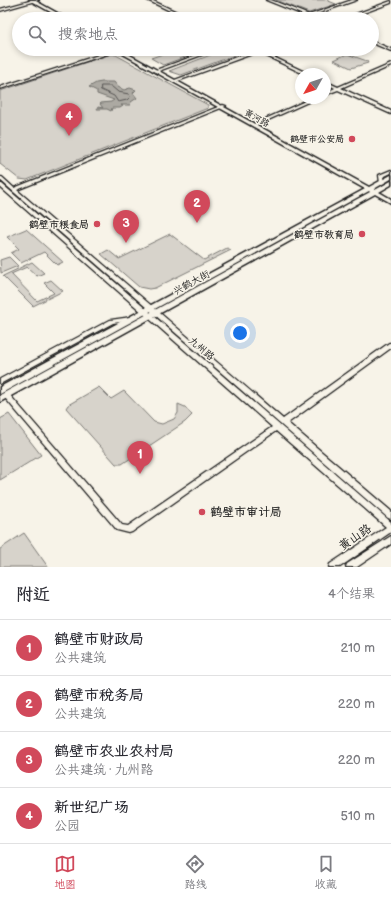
<!DOCTYPE html>
<html lang="zh">
<meta charset="utf-8">
<style>
body{margin:0;font-family:"Balsamiq Sans","LXGW WenKai TC",sans-serif;background:#f2f2f3;color:#2b2b33}
.compass{position:absolute;left:295px;top:68px;width:36px;height:36px;border-radius:50%;background:#fff;box-shadow:0 2px 6px #0003;rotate:230deg}
.you{position:absolute;left:240px;top:333px;width:14px;height:14px;margin:-10px;border:3px solid #fff;border-radius:50%;background:#1a73e8;box-shadow:0 0 0 6px #1a73e833}
.badge{display:grid;place-items:center;width:26px;height:26px;border-radius:50%;background:#d1495b;color:#fff;font-size:13px;font-weight:700}
.pin{position:absolute;translate:-50% -33px;filter:drop-shadow(0 1px 2px #0008)}
.pin::after{content:'';position:absolute;top:21px;width:14px;height:12px;background:inherit;clip-path:polygon(0 0,100% 0,50% 100%)}
.list{margin:0;padding:0;list-style:none}
h2{display:flex;justify-content:space-between;align-items:center;height:52px;margin:0;padding:0 16px;font-size:17px}
h2 small{font-size:13px;font-weight:400;color:#7c7c81}
.list li{display:grid;grid-template-columns:26px 1fr auto;gap:12px;align-items:center;box-sizing:border-box;height:56px;padding:0 16px;border-top:1px solid #e1e1e2}
.list b{display:block;font-size:15px;white-space:nowrap}
.list p{margin:0;font-size:13px;white-space:nowrap;color:#7c7c81}
.list em{font-size:13px;font-style:normal;color:#7c7c81}
.icon{flex:none;width:22px;height:22px;fill:none;stroke:currentColor;stroke-width:2;stroke-linecap:round;stroke-linejoin:round}
.map{position:relative;flex:none;width:391px;height:567px;overflow:hidden}
.search{position:absolute;background:#fff;box-shadow:0 2px 6px #0003;left:12px;right:12px;top:12px;height:44px;display:flex;align-items:center;gap:10px;box-sizing:border-box;padding:0 14px;border-radius:22px;color:#7c7c81;font-size:15px}
.sheet{height:276px;background:#fff}
nav{display:flex;justify-content:space-around;align-items:center;box-sizing:border-box;height:56px;border-top:1px solid #e1e1e2;background:#fff;font-size:11px;color:#7c7c81}
nav a{display:grid;justify-items:center;gap:2px}
nav .on{color:#d1495b}
.map>svg:first-child{display:block}
.green{fill:#d7d3cb;stroke:#7a7874}
.water{fill:#aca9a2;stroke:#72716c}
.lines{fill:none;stroke-linecap:round;stroke-linejoin:round}
.shore{stroke:#565452;stroke-width:1}
.minor-casing{stroke:#1c1c1c;stroke-width:2.5}
.major-casing{stroke:#1c1c1c;stroke-width:3}
.minor{fill:#f7f3e8;fill-rule:evenodd}
.major{fill:#f7f3e8;fill-rule:evenodd}
.poi-dot{fill:#d1495b;stroke:#f7f3e8;stroke-width:1.5}
.labels{text-anchor:middle;stroke-width:3;stroke-linejoin:round;paint-order:stroke}
.far-street-label{font-size:9px;fill:#1c1c1c;stroke:#f7f3e8}
.far-poi-label{font-size:9px;font-weight:bold;fill:#1c1c1c;stroke:#f7f3e8;text-anchor:end}
.poi-label{font-size:10px;font-weight:bold;fill:#1c1c1c;stroke:#f7f3e8;text-anchor:end}
.street-label{font-size:10px;fill:#1c1c1c;stroke:#f7f3e8}
.near-poi-label{font-size:12px;font-weight:bold;fill:#1c1c1c;stroke:#f7f3e8;text-anchor:start}
.near-street-label{font-size:12px;fill:#1c1c1c;stroke:#f7f3e8}
</style>
<div class="map">
<svg width="391" height="567" viewBox="0 0 391 567">
<rect width="100%" height="100%" fill="#f7f3e8"/>
<filter id="ink" filterUnits="userSpaceOnUse"><feTurbulence type="fractalNoise" baseFrequency=".025" numOctaves="2"/><feDisplacementMap in="SourceGraphic" scale="8" xChannelSelector="R" yChannelSelector="G"/><feConvolveMatrix kernelMatrix="1 2 1 2 8 2 1 2 1" color-interpolation-filters="sRGB"/></filter>
<g filter="url(#ink)">
<path class="green" d="M276,0H326L336,4L309,13Z
M177,49H207L163,65L151,58Z
M226,49L249,50L181,75L169,71Z
M111,54L116,55L208,105V108L27,180L19,179L0,164V91Z
M347,54L367,61L368,63L351,68L334,60Z
M26,229L63,262L57,265L44,252L21,263L11,253L19,249L7,237Z
M170,234L204,260L227,248L231,250L155,288L149,289L139,287L101,254L108,250L119,259Z
M9,257L18,266L1,273L0,260Z
M32,262L44,273L37,276L27,267L11,274L37,301L54,293L44,283L51,280L63,291L33,306L3,276Z
M99,387L111,399L124,391L154,422L162,424L174,419L178,413V404L185,407L192,415L185,422L122,464H116L66,408L68,405Z
M9,414L41,455L0,480V419Z
M24,533L48,567H0V549Z"/>
<path class="water" d="M102,82H114L118,87L124,90L130,88L136,90L133,93L137,98L131,102L130,105H121L123,106L120,108H112L111,111L107,109H97L98,107L103,108L100,104L101,103L111,102L114,100L97,94V91L89,87L96,83Z"/>
<g class="lines">
<path class="shore" d="M101,86H111L118,92L129,94L130,97L127,100L118,102L114,96L101,90Z"/>
<defs>
<path id="minor" d="M33,0H39L0,11V9Z
M147,0H151L192,19H187Z
M266,0H271L309,15L352,0H357L311,16L317,19H312L308,17L304,19H299L306,16Z
M391,1V3L347,19H342Z
M372,41L391,49V51L372,43Z
M117,49L120,50L0,89V87Z
M213,49H218L156,72L153,71Z
M256,49H264L261,51L309,74H304L258,52L175,82L172,81L255,50Z
M391,64V66L341,88L391,111V114L338,90L325,95V93L335,88L325,83V81L338,87Z
M312,98H317L257,125H256L254,124Z
M223,105L226,106L17,190L283,419L389,343H391V348L288,423L391,511V519L388,518L0,180V177H2L14,188Z
M391,170V173L383,177L384,182V183H380L379,176V175Z
M0,184H2L391,522V532L340,567H329L330,564L386,527L276,431L132,532L129,533L117,530L5,398L4,396L5,394H9L122,525L128,526L272,427L0,187Z
M131,317L134,319L133,320L113,323L0,384V379L110,320Z
M391,536V544L357,567H346L347,564Z"/>
<path id="major" d="M29,0H34L68,19H63Z
M114,49H119L369,187L391,175V179L374,189L375,190L391,181V185L379,192L391,199V203L375,194L0,402V395L370,192L369,191L0,394V387L365,189Z"/>
</defs>
<use href="#minor" class="minor-casing"/>
<use href="#major" class="major-casing"/>
<use href="#minor" class="minor"/>
<use href="#major" class="major"/>
</g>
</g>
<g class="poi-dot">
<circle cx="352" cy="139" r="4"/>
<circle cx="97" cy="224" r="4"/>
<circle cx="362" cy="234" r="4"/>
<circle cx="202" cy="512" r="4"/>
</g>
<g class="labels">
<g class="far-street-label">
<text transform="translate(257 118) rotate(29)" y="3">黄河路</text>
</g>
<g class="far-poi-label">
<text x="344" y="142">鹤壁市公安局</text>
</g>
<g class="poi-label">
<text x="89" y="228">鹤壁市粮食局</text>
<text x="354" y="238">鹤壁市教育局</text>
</g>
<g class="street-label">
<text transform="translate(191 282) rotate(-29)" y="4">兴鹤大街</text>
<text transform="translate(202 348) rotate(41)" y="4">九州路</text>
</g>
<g class="near-poi-label">
<text x="210" y="516">鹤壁市审计局</text>
</g>
<g class="near-street-label">
<text transform="translate(355 537) rotate(-34)" y="4">黄山路</text>
</g>
</g>
</svg>
<svg class="compass" viewBox="-18 -18 36 36"><path d="M0-13l5 13h-10z" fill="#e53935"/><path d="M0 13l5-13h-10z" fill="#7c7c81"/></svg>
<div class="you"></div>
<div class="pin badge" style="left:140px;top:474px">1</div>
<div class="pin badge" style="left:197px;top:223px">2</div>
<div class="pin badge" style="left:126px;top:243px">3</div>
<div class="pin badge" style="left:69px;top:136px">4</div>
<div class="search"><svg class="icon" aria-label="search" viewBox="0 0 24 24"><circle cx="10" cy="10" r="6"/><path d="M15 15l6 6"/></svg>搜索地点</div>
</div>
<section class="sheet">
<h2>附近<small>4个结果</small></h2>
<ul class="list">
<li><span class="badge">1</span><div><b>鹤壁市财政局</b><p>公共建筑</p></div><em>210 m</em></li>
<li><span class="badge">2</span><div><b>鹤壁市税务局</b><p>公共建筑</p></div><em>220 m</em></li>
<li><span class="badge">3</span><div><b>鹤壁市农业农村局</b><p>公共建筑 · 九州路</p></div><em>220 m</em></li>
<li><span class="badge">4</span><div><b>新世纪广场</b><p>公园</p></div><em>510 m</em></li>
</ul>
</section>
<nav>
<a class="on"><svg class="icon" aria-label="map" viewBox="0 0 24 24"><path d="M3 6l6-2 6 2 6-2v14l-6 2-6-2-6 2zM9 4v14M15 6v14"/></svg>地图</a>
<a><svg class="icon" aria-label="directions" viewBox="0 0 24 24"><path d="M12 3l9 9-9 9-9-9zM9 14v-3h6M13 9l2 2-2 2"/></svg>路线</a>
<a><svg class="icon" aria-label="saved" viewBox="0 0 24 24"><path d="M7 4h10v16l-5-4-5 4z"/></svg>收藏</a>
</nav>
